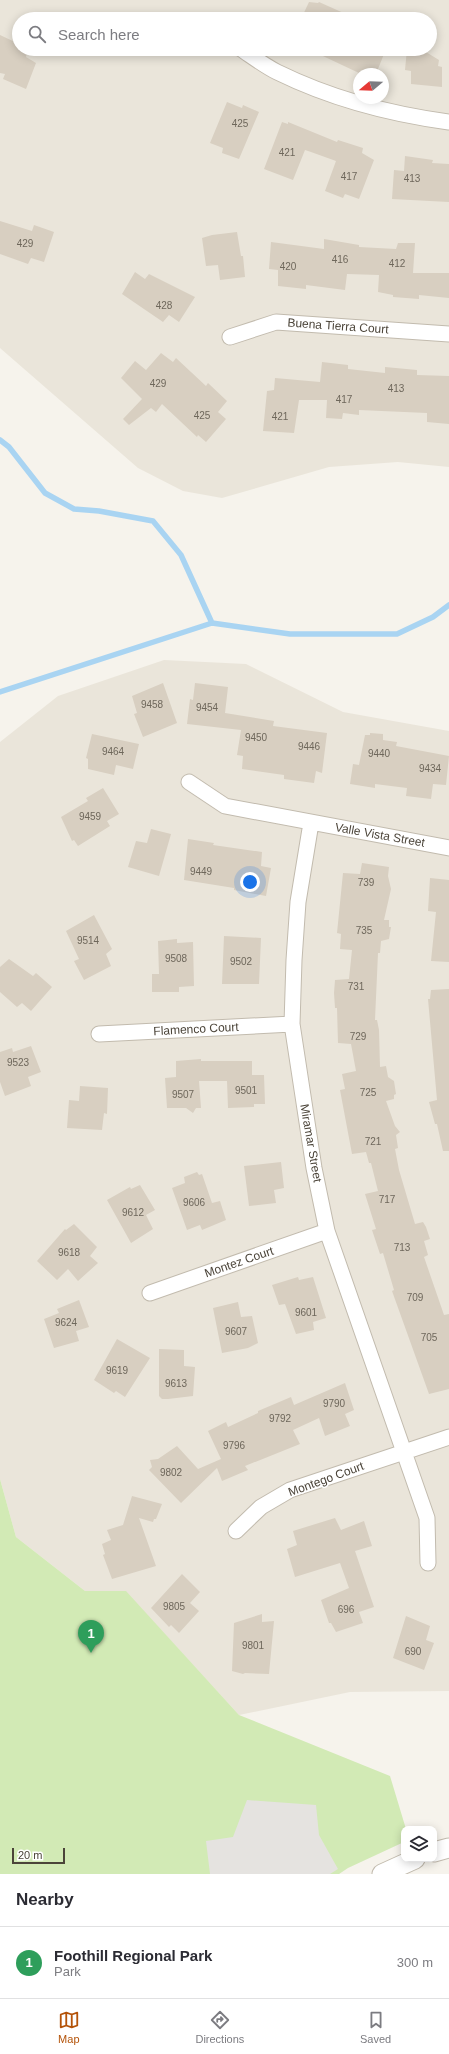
<!DOCTYPE html>
<style>
body{margin:0;font-family:Arial,sans-serif;background:#f2f2f3;color:#2b2b33}
.controls{position:absolute;right:12px;bottom:12px;display:grid;overflow:hidden;border-radius:8px;box-shadow:0 2px 10px #0003}
.controls button{width:36px;height:36px;display:grid;place-items:center;padding:0;border:0;border-bottom:1px solid #e1e1e2;background:#fff;color:#2b2b33;font:20px sans-serif}
.compass{position:absolute;left:353px;top:68px;width:36px;height:36px;border-radius:50%;background:#fff;box-shadow:0 2px 10px #0003;rotate:251deg}
.scale{position:absolute;left:12px;bottom:10px;width:53px;box-sizing:border-box;padding-left:4px;border:2px solid #4b4439;border-top:0;font-size:11px;line-height:14px;white-space:nowrap;color:#4b4439;-webkit-text-stroke:3px #fff;paint-order:stroke}
.you{position:absolute;left:250px;top:882px;width:14px;height:14px;margin:-10px;border:3px solid #fff;border-radius:50%;background:#1a73e8;box-shadow:0 0 0 6px #1a73e833}
.badge{display:grid;place-items:center;width:26px;height:26px;border-radius:50%;background:#b45309;color:#fff;font-size:13px;font-weight:700}
.pin{position:absolute;translate:-50% -33px;filter:drop-shadow(0 1px 2px #0008)}
.pin::after{content:'';position:absolute;top:21px;width:14px;height:12px;background:inherit;clip-path:polygon(0 0,100% 0,50% 100%)}
.list{margin:0;padding:0;list-style:none}
h2{display:flex;justify-content:space-between;align-items:center;height:52px;margin:0;padding:0 16px;font-size:17px}
h2 small{font-size:13px;font-weight:400;color:#7c7c81}
.list li{display:grid;grid-template-columns:26px 1fr auto;gap:12px;align-items:center;box-sizing:border-box;height:72px;padding:0 16px;border-top:1px solid #e1e1e2}
.list b{display:block;font-size:15px;white-space:nowrap}
.list p{margin:0;font-size:13px;white-space:nowrap;color:#7c7c81}
.list em{font-size:13px;font-style:normal;color:#7c7c81}
.icon{flex:none;width:22px;height:22px;fill:none;stroke:currentColor;stroke-width:2;stroke-linecap:round;stroke-linejoin:round}
.map{position:relative;flex:none;width:449px;height:1874px;overflow:hidden}
.search{position:absolute;background:#fff;box-shadow:0 2px 10px #0003;left:12px;right:12px;top:12px;height:44px;display:flex;align-items:center;gap:10px;box-sizing:border-box;padding:0 14px;border-radius:22px;color:#7c7c81;font-size:15px}
.sheet{height:124px;background:#fff}
nav{display:flex;justify-content:space-around;align-items:center;box-sizing:border-box;height:56px;border-top:1px solid #e1e1e2;background:#fff;font-size:11px;color:#7c7c81}
nav a{display:grid;justify-items:center;gap:2px}
nav .on{color:#b45309}
.map>svg:first-child{display:block}
.residential{fill:#eae5da;fill-rule:evenodd}
.green{fill:#d2eab5}
.parking{fill:#e5e3e0}
.lines{fill:none;stroke-linecap:round;stroke-linejoin:round}
.stream{stroke:#a9d4f2;stroke-width:5.5}
.building{fill:#d8cfc1}
.minor-casing{stroke:#c2bbae;stroke-width:17}
.tertiary-casing{stroke:#c2bbae;stroke-width:21}
.minor{stroke:#fff;stroke-width:15}
.tertiary{stroke:#fff;stroke-width:19}
.labels{text-anchor:middle;stroke-width:3;stroke-linejoin:round;paint-order:stroke}
.number-label{font-size:10px;fill:#6e675b}
.street-label{font-size:12px;fill:#4b4439;stroke:#fff}
</style>
<div class="map">
<svg width="449" height="1874" viewBox="0 0 449 1874">
<rect width="100%" height="100%" fill="#f6f3ec"/>
<path class="residential" d="M0,0H449V467L398,462L329,467L222,498L183,491L138,468L0,348ZM19,19H430V49H19ZM359,74H383V98H359Z
M164,660L246,664L343,712L449,731V1691L350,1692L239,1715L126,1592L85,1591L16,1537L0,1479V742L58,696Z"/>
<path class="green" d="M0,1479L16,1537L85,1591H126L239,1715L390,1776L406,1829H404V1842L348,1868L339,1874H0Z"/>
<path class="parking" d="M247,1800L316,1805L319,1835L338,1869L330,1874H210L206,1841L233,1837Z"/>
<g class="lines">
<path class="stream" d="M0,440L9,447L45,493L74,509L99,511L153,521L181,555L212,623
M0,692L212,623L290,634H397L433,617L449,605"/>
</g>
<path class="building" d="M309,2L318,3L319,2L357,19H301Z
M0,35L19,44V49H28L26,57L36,63L26,89L3,79L5,74L0,73Z
M308,49H386L376,74L361,70L359,73Z
M407,49H421L439,60L438,66L442,67V87L411,84V71L405,70Z
M227,102L242,108L243,105L259,112L239,159L222,153L223,148L210,143Z
M282,122L288,124V122L337,142L338,140L363,148L362,153L374,160L359,199L345,194L343,198L325,191L336,161L311,152L305,150L293,180L264,169Z
M405,156L433,160L432,163L449,164V202L392,199L394,170L404,171Z
M0,221L32,231L34,225L54,232L44,262L31,258L28,264L0,254Z
M237,232L241,256H243L245,277L220,280L218,265L206,266L202,238L212,235Z
M324,239L359,245V247L396,249L398,243H415L413,273H449V298L419,295V299L393,297V295L378,292L379,275L347,274L345,290L306,285V289L278,286V270L269,269L271,242L324,249Z
M135,272L145,279L149,274L195,297L179,322L169,315L163,322L122,294Z
M161,353L173,362L176,358L206,386L208,383L227,401L218,412L226,419L206,442L198,435L197,437L162,404L156,412L151,408L129,425L123,419L142,399L121,378L135,361L146,370Z
M322,362L348,365V369L385,373V367L417,370V375L449,376V424L427,422V413L359,410V415L343,413L342,419L326,418L327,400H299L294,433L263,431L267,391L274,390L275,378L320,382Z
M163,683L177,723L143,737L134,714L137,713L132,696Z
M195,683L228,687L225,713L274,721L273,726L327,733L322,773L316,771L314,783L284,779V775L242,769L243,756L237,755L241,730L187,724L190,699L193,700Z
M370,733L383,734V740L397,742L396,746L449,756L446,785L433,784L431,799L406,796L407,788L375,784V788L350,784L353,764L359,765L365,735H370Z
M92,734L139,744L133,769L116,765L114,775L88,769V759L86,758Z
M103,788L119,814L107,821L110,826L78,846L74,840L72,841L61,817L88,801L86,798Z
M151,829L171,834L159,876L128,867L136,841L147,843Z
M188,839L214,843L213,845L262,852L261,866L271,868L266,896L234,890V888L184,880Z
M362,863L389,867L388,876L391,889L384,920H389V927H391L389,939L381,941L380,953H378L375,1020H377L379,1030L380,1067L386,1066L388,1077L394,1081L396,1094L394,1095V1099L386,1101L395,1126L400,1132L396,1135L398,1148L395,1149L399,1170L415,1224L423,1222L426,1227L430,1239L424,1241L428,1255L424,1257L444,1315L449,1314V1389L429,1394L392,1291L394,1290L383,1253L380,1254L372,1230L376,1229L365,1194L378,1191L371,1163H369L366,1152L352,1154L340,1090L345,1089L342,1074L356,1071L351,1044L338,1043L337,1008H335L334,993L335,980L349,979L352,950L340,949L341,934L337,933L343,873L360,874Z
M430,878L449,880V962L431,961L436,912L428,911Z
M94,915L112,949L106,954L111,966L84,980L74,961L79,959L66,931Z
M224,936L261,938L259,984H222Z
M177,939V943L193,942L194,986L179,987V992H152V974H159L158,941Z
M9,959L33,976L36,973L52,987L31,1011L22,1003L17,1007L0,992V967Z
M449,989V1151H443L437,1124H435L429,1102L437,1100L428,999H430L431,990Z
M31,1046L41,1072L28,1077L31,1086L5,1096L0,1082V1052L12,1048L13,1052Z
M201,1059V1061H252V1075H264L265,1104H254V1107L228,1108L227,1081H199L201,1108H196L193,1113L186,1108H167L165,1078L176,1077V1061Z
M80,1086L108,1088L107,1114L104,1113L102,1130L67,1128L69,1100L79,1101Z
M281,1162L284,1188L274,1190L276,1203L249,1206L244,1166Z
M197,1172L199,1175L202,1174L212,1203L220,1201L226,1220L202,1230L200,1225L187,1230L172,1188L185,1183L184,1177Z
M140,1185L155,1210L146,1215L153,1229L131,1243L107,1200L130,1187L131,1189Z
M74,1224L97,1247L90,1256L98,1263L78,1281L68,1269L57,1280L37,1261L65,1229L66,1230Z
M298,1277L299,1280L313,1277L326,1318L313,1322L314,1330L296,1334L285,1304L279,1305L272,1285Z
M79,1300L89,1327L76,1331L79,1341L54,1348L44,1319L59,1313L57,1309Z
M238,1302L241,1317L252,1316L258,1343L248,1348L222,1353L213,1308Z
M117,1339L150,1358L125,1397L116,1391L114,1393L94,1380Z
M159,1349L184,1350V1366L195,1367L193,1396L168,1399H162L159,1396Z
M345,1383L354,1410L345,1414L350,1426L325,1436L319,1418L293,1430L300,1444L245,1466L248,1470L222,1481L217,1468L181,1503L149,1470L152,1467L150,1460L158,1459L177,1446L198,1469L221,1459L208,1431L226,1422L228,1427L258,1413V1411L291,1397L294,1405Z
M132,1496L162,1504L156,1519H154L153,1522L139,1518L156,1566L112,1579L103,1555L105,1554L102,1544L111,1540L107,1530L123,1525Z
M335,1518L341,1530L364,1521L372,1546L355,1551L374,1607L359,1612L363,1623L336,1632L331,1623H329L321,1600L349,1588L340,1563L295,1577L287,1549L297,1545L293,1531Z
M182,1574L200,1592L190,1603L199,1611L179,1633L171,1625L169,1627L151,1608Z
M262,1614V1622L274,1621L269,1674L245,1673L243,1674L232,1671L234,1623Z
M406,1616L430,1626L426,1640L434,1643L424,1670L393,1658Z"/>
<g class="lines">
<defs>
<path id="minor" d="M241,49C253,57 265,66 277,72C332,99 389,114 449,122
M230,337L276,322L449,334
M189,782L225,806L449,848
M311,823L298,902L294,960L292,1024L314,1168L327,1231L427,1518L428,1563
M99,1034L292,1024
M150,1293L327,1231
M236,1531L261,1507L290,1490L449,1437"/>
<path id="tertiary" d="M434,1852L449,1848
M382,1874L415,1859"/>
</defs>
<use href="#minor" class="minor-casing"/>
<use href="#tertiary" class="tertiary-casing"/>
<use href="#minor" class="minor"/>
<use href="#tertiary" class="tertiary"/>
</g>
<g class="labels">
<g class="number-label">
<text x="240" y="127">425</text>
<text x="287" y="156">421</text>
<text x="349" y="180">417</text>
<text x="412" y="182">413</text>
<text x="25" y="247">429</text>
<text x="340" y="263">416</text>
<text x="397" y="267">412</text>
<text x="288" y="270">420</text>
<text x="164" y="309">428</text>
<text x="158" y="387">429</text>
<text x="396" y="392">413</text>
<text x="344" y="403">417</text>
<text x="202" y="419">425</text>
<text x="280" y="420">421</text>
<text x="152" y="708">9458</text>
<text x="207" y="711">9454</text>
<text x="256" y="741">9450</text>
<text x="309" y="750">9446</text>
<text x="113" y="755">9464</text>
<text x="379" y="757">9440</text>
<text x="430" y="772">9434</text>
<text x="90" y="820">9459</text>
<text x="201" y="875">9449</text>
<text x="366" y="886">739</text>
<text x="364" y="934">735</text>
<text x="88" y="944">9514</text>
<text x="176" y="962">9508</text>
<text x="241" y="965">9502</text>
<text x="356" y="990">731</text>
<text x="358" y="1040">729</text>
<text x="18" y="1066">9523</text>
<text x="246" y="1094">9501</text>
<text x="368" y="1096">725</text>
<text x="183" y="1098">9507</text>
<text x="373" y="1145">721</text>
<text x="387" y="1203">717</text>
<text x="194" y="1206">9606</text>
<text x="133" y="1216">9612</text>
<text x="402" y="1251">713</text>
<text x="69" y="1256">9618</text>
<text x="415" y="1301">709</text>
<text x="306" y="1316">9601</text>
<text x="66" y="1326">9624</text>
<text x="236" y="1335">9607</text>
<text x="429" y="1341">705</text>
<text x="117" y="1374">9619</text>
<text x="176" y="1387">9613</text>
<text x="334" y="1407">9790</text>
<text x="280" y="1422">9792</text>
<text x="234" y="1449">9796</text>
<text x="171" y="1476">9802</text>
<text x="174" y="1610">9805</text>
<text x="346" y="1613">696</text>
<text x="253" y="1649">9801</text>
<text x="413" y="1655">690</text>
</g>
<g class="street-label">
<text transform="translate(338 326) rotate(4)" y="4">Buena Tierra Court</text>
<text transform="translate(380 835) rotate(10)" y="4">Valle Vista Street</text>
<text transform="translate(196 1029) rotate(-3)" y="4">Flamenco Court</text>
<text transform="translate(311 1143) rotate(80)" y="4">Miramar Street</text>
<text transform="translate(239 1262) rotate(-19)" y="4">Montez Court</text>
<text transform="translate(326 1479) rotate(-20)" y="4">Montego Court</text>
</g>
</g>
</svg>
<div class="controls">
<button><svg class="icon" aria-label="layers" viewBox="0 0 24 24"><path d="M12 4l9 5-9 5-9-5zM3 14l9 5 9-5"/></svg></button>
</div>
<svg class="compass" viewBox="-18 -18 36 36"><path d="M0-13l5 13h-10z" fill="#e53935"/><path d="M0 13l5-13h-10z" fill="#7c7c81"/></svg>
<div class="scale">20 m</div>
<div class="you"></div>
<div class="pin badge" style="left:91px;top:1653px;background:#2e9e5b">1</div>
<div class="search"><svg class="icon" aria-label="search" viewBox="0 0 24 24"><circle cx="10" cy="10" r="6"/><path d="M15 15l6 6"/></svg>Search here</div>
</div>
<section class="sheet">
<h2>Nearby<small></small></h2>
<ul class="list">
<li><span class="badge" style="background:#2e9e5b">1</span><div><b>Foothill Regional Park</b><p>Park</p></div><em>300 m</em></li>
</ul>
</section>
<nav>
<a class="on"><svg class="icon" aria-label="map" viewBox="0 0 24 24"><path d="M3 6l6-2 6 2 6-2v14l-6 2-6-2-6 2zM9 4v14M15 6v14"/></svg>Map</a>
<a><svg class="icon" aria-label="directions" viewBox="0 0 24 24"><path d="M12 3l9 9-9 9-9-9zM9 14v-3h6M13 9l2 2-2 2"/></svg>Directions</a>
<a><svg class="icon" aria-label="saved" viewBox="0 0 24 24"><path d="M7 4h10v16l-5-4-5 4z"/></svg>Saved</a>
</nav>
